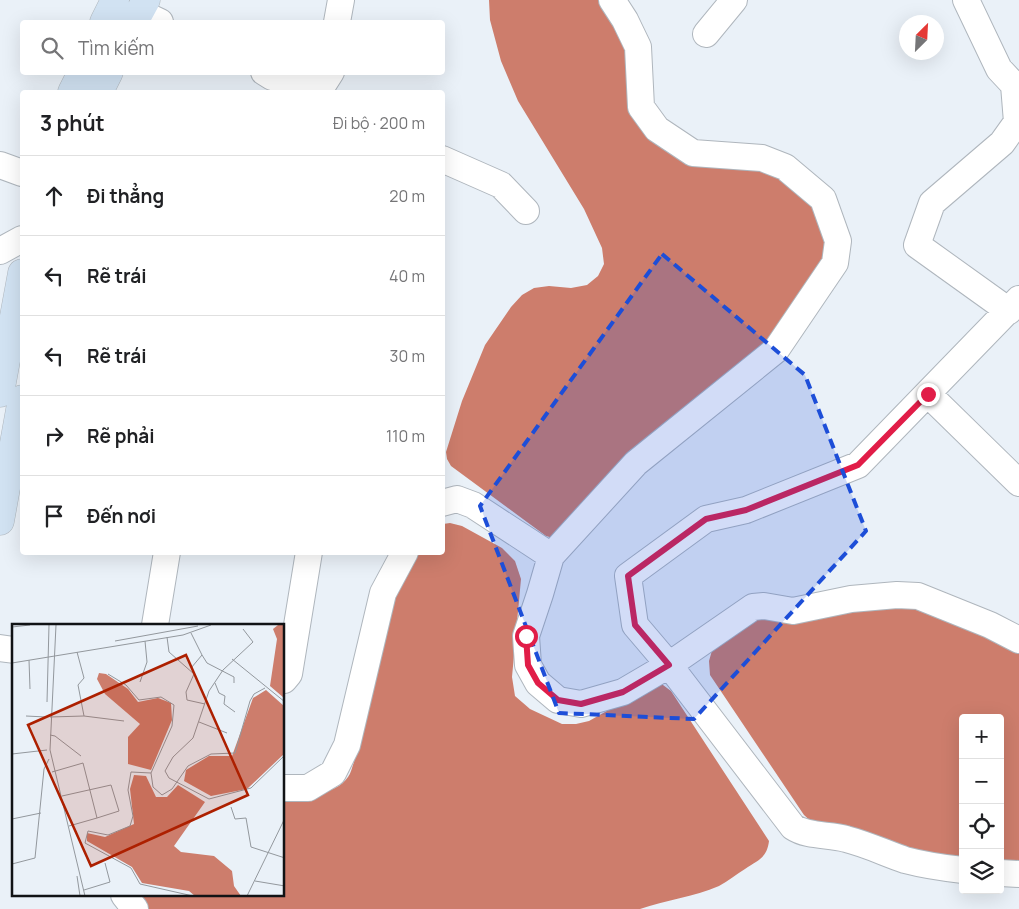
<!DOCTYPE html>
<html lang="vi">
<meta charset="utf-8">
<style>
body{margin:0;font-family:Manrope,sans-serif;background:#f2f2f2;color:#202124}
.controls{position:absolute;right:15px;bottom:15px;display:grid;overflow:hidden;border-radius:5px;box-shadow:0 5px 20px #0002}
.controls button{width:45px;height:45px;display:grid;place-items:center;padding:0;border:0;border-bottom:1px solid #e0e0e0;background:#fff;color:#202124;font:25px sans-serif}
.compass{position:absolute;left:899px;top:15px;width:45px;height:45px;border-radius:50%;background:#fff;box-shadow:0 5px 20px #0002;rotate:24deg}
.stop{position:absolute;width:15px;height:15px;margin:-11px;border:4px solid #e11d48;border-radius:50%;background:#fff}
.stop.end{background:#e11d48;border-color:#fff;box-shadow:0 1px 5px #0008}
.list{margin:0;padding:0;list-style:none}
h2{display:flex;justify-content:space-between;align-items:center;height:65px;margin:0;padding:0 20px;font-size:21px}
h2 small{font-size:16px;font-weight:400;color:#757577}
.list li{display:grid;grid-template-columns:32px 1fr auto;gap:15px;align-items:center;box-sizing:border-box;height:80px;padding:0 20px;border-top:1px solid #e0e0e0}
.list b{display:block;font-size:19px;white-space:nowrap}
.list em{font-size:16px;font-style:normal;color:#757577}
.icon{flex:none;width:28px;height:28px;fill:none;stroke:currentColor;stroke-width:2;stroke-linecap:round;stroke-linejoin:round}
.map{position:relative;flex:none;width:1019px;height:909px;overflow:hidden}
.search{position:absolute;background:#fff;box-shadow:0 5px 20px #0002;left:20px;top:20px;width:425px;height:55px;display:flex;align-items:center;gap:12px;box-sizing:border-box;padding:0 18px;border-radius:5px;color:#757577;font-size:19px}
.panel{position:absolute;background:#fff;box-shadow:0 5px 20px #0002;left:20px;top:90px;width:425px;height:465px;border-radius:5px}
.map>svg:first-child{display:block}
.water{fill:#cd7d6c}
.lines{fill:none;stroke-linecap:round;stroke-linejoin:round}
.street-casing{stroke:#afb6bd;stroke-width:28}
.secondary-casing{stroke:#afb6bd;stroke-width:29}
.street{stroke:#fff;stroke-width:26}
.secondary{stroke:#d1e2f2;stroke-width:28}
.route{stroke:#e11d48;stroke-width:6}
.marked{fill:#1d4ed8;fill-opacity:0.2;stroke:#1d4ed8;stroke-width:4;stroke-dasharray:10 6;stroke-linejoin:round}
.inset-road{fill:none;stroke:#93989d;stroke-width:1}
.view{fill:#ad2000;fill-opacity:0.15;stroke:#ad2000;stroke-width:2.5}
.inset-edge{fill:none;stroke:#111315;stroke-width:2.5}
</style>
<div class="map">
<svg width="1019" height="909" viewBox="0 0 1019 909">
<rect width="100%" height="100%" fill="#eaf1f8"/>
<path class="water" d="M489,0H603L622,33L638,123L747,166L787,174L828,223L822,267L792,319L553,538L546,536L451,466L447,459L446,452L462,401L485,345L511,307L522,295L534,288L549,286L571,288L587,285L598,276L604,264L602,248L584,209L518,101L501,61L490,20Z
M450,523L462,526L502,548L515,561L521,579L512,677L515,696L530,709L562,724H576L589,721L653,685H663L671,691L769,841C767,858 758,860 745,869C737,874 728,881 719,886C694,897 665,900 640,909H148L138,895H284V795C305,794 334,797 348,777C351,773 352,767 354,762L379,641L387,611L416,553L442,552L443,524Z
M903,601L1019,650V869L1000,867V718H963V862L814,824L804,815L710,675L709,661L713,647L750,618Z"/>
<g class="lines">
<defs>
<path id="street" d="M612,0L625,20L638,47L641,107L657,129L693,153L762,158L785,167L823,199L838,241L835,263L776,350L636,463L551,556L540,594L526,636L528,665L538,683L558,700L581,704L623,692L669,665L753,607L764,606L793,611L851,599L897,595L918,596L990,625L1019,640
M966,0L999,69L1014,85L1017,122L1002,143L932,203L917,245L1009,311
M139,12L160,22
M337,22L341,0
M706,34L734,0
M264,72L272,77L324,83L331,72
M442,159L501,185L526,211
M0,165L22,173
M0,251L22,239
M928,394L1019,483
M442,503L457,499L473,505L551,556
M155,625L167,552
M0,648L14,650
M284,680L289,674L309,552
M284,788H308L333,773L347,745L383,593L405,552
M963,870C944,868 924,865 905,860C885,853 866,844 846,839C830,834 808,837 793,827L669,665L635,625L628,576L706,519L746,510L858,465L1019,299
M1000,873L1019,874
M124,895L135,909"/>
<path id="secondary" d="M104,22L115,0
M134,22L146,0
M72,92L82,72
M99,92L109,72
M0,393L22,273
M0,521L22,399"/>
</defs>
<use href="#street" class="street-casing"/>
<use href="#secondary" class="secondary-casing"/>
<use href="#street" class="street"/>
<use href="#secondary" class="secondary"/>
</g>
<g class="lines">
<path class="route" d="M526,636L528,665L538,683L558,700L581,704L623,692L669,665L635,625L628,576L706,519L746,510L858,465L928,394"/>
</g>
<path class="marked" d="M662,254L805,375L866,531L694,719L559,713L480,506Z"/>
<g transform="translate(12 624)">
<rect width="272" height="272" fill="#eaf1f8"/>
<path d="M266,1H272V74L258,62L265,15L261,5ZM87,49L94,50L116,65L126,78L146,74L159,79L160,96L139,146L116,140V113L128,100L93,70L85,55ZM254,66L272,82V130L235,165L199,172L172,157L174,146L197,132H220L241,74ZM122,151L134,152L144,173H155L166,161L193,178L162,222L169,228L202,232L220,247L222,262L229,272H183L177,267L130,259L120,243L75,217V209L93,213L122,200L118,165Z" fill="#cd7d6c"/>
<path class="inset-road" d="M44,1L38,126L73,272M0,3L18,1M231,5L241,18L211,46L197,67L181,114L161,133L153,147L157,154L197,175L239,164L273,131M179,9L190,31L179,44M155,13L157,28L182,50L174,68L175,76L193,80M103,17L186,2M190,31L195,39L222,53V59M220,35L273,78M17,36L18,65M0,39L171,11L199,1M96,50L114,61L127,76L149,73L162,81L160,102L139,149L141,163L150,171L160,165L176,142L199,130L223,129L238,77L242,70L253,64M128,58L135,38L133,17M203,59L207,69L213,72L212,80L223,88M35,78L37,1M14,92L34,93M72,92L112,97M38,93L72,92L66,61L72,54L65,28M187,98L215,109M38,111L43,112L69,132M0,130L35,126M40,148L71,139L85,194L57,202M139,149L119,148L116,166L121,192L118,202L96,211L76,207L73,219L119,244L128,260L181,272M50,172L99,161L107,187L85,194M219,183L223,195L234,194L239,223L273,234M0,195L29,189M0,240L23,234L32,145L37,135M65,252L68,272M243,257L273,262M72,266L98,258L93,239M235,272L273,194"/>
<path class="view" d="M174,31L236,171L79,242L16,101Z"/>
<rect width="272" height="272" class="inset-edge"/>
</g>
</svg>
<div class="controls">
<button>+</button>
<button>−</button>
<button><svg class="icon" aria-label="locate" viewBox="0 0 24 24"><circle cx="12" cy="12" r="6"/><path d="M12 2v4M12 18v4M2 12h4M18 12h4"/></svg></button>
<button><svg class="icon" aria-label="layers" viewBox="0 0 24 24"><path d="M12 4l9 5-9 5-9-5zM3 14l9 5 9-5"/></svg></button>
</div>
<svg class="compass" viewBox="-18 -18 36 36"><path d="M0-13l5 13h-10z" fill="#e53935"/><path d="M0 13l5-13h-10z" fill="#757577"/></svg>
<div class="stop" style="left:526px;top:636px"></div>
<div class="stop end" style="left:928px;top:394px"></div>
<div class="search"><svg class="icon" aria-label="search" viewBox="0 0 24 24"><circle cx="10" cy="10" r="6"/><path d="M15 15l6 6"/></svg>Tìm kiếm</div>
<section class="panel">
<h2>3 phút<small>Đi bộ · 200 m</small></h2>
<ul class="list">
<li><svg class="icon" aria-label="ahead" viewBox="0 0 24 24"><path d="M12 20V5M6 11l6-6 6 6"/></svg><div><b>Đi thẳng</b></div><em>20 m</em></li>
<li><svg class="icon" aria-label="left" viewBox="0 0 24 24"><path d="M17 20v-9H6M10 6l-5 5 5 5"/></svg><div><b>Rẽ trái</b></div><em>40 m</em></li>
<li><svg class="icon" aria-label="left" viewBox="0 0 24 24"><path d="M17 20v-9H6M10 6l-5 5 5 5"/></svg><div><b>Rẽ trái</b></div><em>30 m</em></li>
<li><svg class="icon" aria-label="right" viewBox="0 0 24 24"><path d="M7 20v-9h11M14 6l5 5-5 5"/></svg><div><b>Rẽ phải</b></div><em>110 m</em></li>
<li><svg class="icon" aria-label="arrive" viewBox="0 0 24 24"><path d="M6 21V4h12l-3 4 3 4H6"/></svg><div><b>Đến nơi</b></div></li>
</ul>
</section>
</div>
